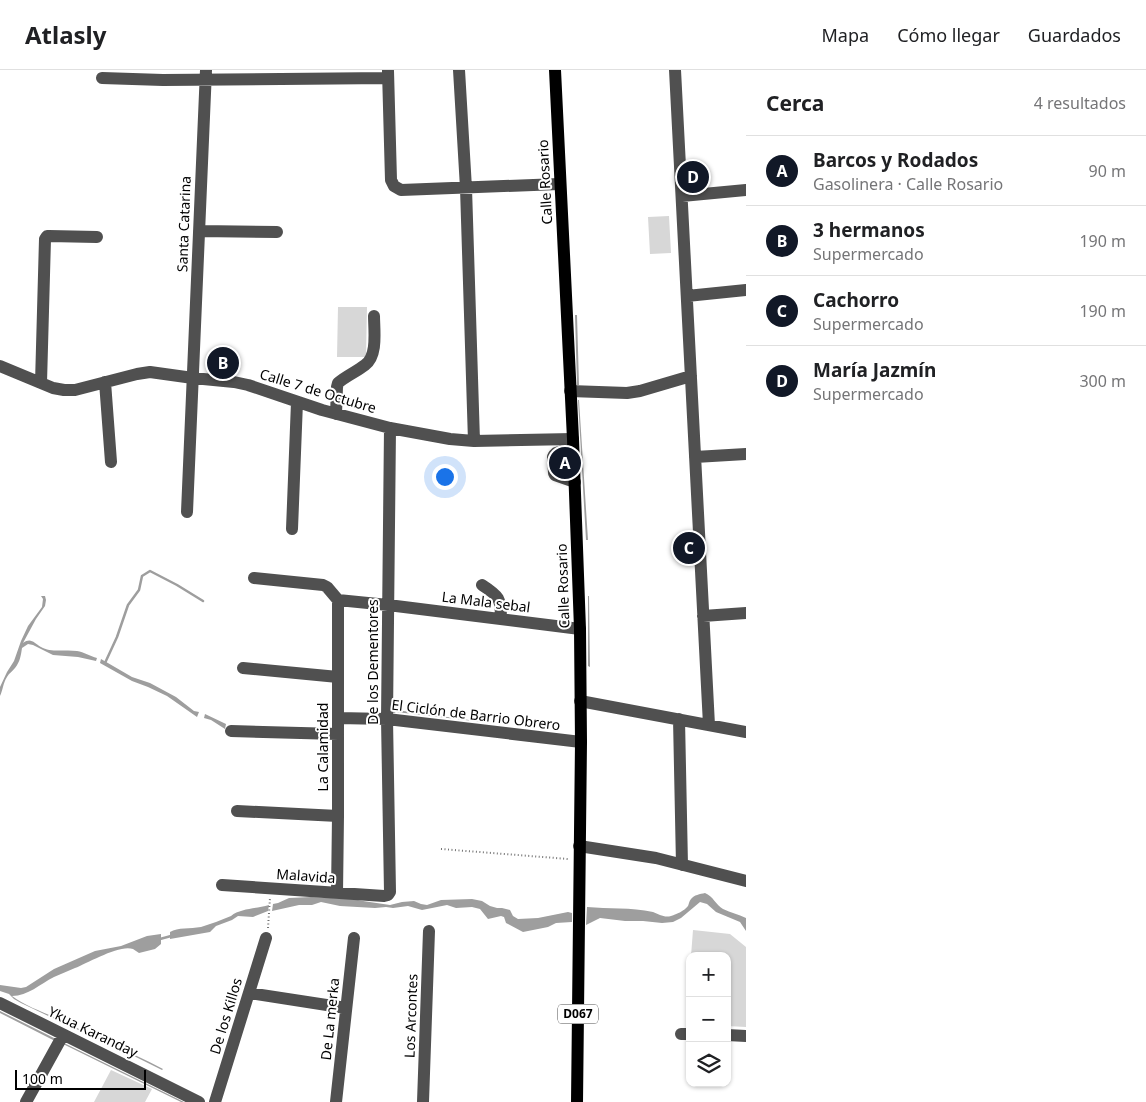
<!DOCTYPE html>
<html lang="es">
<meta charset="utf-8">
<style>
body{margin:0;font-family:"Noto Sans",sans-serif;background:#f6f6f6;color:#202124}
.controls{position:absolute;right:15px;bottom:15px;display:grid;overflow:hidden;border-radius:10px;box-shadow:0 1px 4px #0004}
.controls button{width:45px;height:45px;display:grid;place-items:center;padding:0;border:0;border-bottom:1px solid #e0e0e0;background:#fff;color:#202124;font:25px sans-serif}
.scale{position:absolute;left:15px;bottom:12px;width:131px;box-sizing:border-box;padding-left:5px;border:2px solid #000;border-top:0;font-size:14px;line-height:18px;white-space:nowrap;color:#000;-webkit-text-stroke:4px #fff;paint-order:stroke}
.you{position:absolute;left:444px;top:406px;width:18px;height:18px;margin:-12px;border:4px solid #fff;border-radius:50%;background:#1a73e8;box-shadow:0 0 0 8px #1a73e833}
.badge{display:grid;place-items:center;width:32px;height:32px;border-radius:50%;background:#111827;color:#fff;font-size:16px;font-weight:700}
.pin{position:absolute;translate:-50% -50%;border:2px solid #fff;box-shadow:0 1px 5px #0006}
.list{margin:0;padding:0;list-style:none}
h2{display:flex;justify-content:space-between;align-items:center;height:65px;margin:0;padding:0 20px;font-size:21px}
h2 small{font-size:16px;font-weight:400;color:#757577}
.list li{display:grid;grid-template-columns:32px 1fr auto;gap:15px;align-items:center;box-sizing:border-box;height:70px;padding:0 20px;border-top:1px solid #e0e0e0}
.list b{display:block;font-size:19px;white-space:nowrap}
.list p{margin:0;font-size:16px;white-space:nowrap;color:#757577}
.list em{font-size:16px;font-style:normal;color:#757577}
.icon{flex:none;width:28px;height:28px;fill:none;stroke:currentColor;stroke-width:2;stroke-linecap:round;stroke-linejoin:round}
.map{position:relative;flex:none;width:746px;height:1032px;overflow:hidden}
header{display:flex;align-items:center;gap:30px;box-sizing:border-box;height:70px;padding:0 25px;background:#fff;border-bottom:1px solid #e0e0e0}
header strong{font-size:24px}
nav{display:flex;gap:28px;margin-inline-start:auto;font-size:18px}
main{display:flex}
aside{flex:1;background:#fff}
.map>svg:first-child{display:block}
.green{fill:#d7d7d7}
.water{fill:#9e9e9e}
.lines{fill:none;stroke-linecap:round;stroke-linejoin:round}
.stream{stroke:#9e9e9e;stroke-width:2.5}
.path{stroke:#727272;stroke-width:2;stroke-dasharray:1 2.5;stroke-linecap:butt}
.minor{stroke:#505050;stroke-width:12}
.major{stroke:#000;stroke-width:12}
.labels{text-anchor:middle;stroke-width:4;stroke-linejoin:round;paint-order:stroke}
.shield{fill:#fff;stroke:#4c4c4c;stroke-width:1}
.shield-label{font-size:12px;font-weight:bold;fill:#000}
.street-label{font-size:14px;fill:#000;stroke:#fff}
</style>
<header>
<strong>Atlasly</strong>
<nav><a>Mapa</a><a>Cómo llegar</a><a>Guardados</a></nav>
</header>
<main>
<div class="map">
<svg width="746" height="1032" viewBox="0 0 746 1032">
<rect width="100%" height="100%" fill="#fff"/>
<path class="green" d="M669,146L671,183L650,184L648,147Z
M338,237H367L366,287H337Z
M693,860L730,864L746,877V957L727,956V886H691Z
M111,1000L152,1019L145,1032H94Z"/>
<path class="water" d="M575,245H577L579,315H577Z
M578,330H579L588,470H586Z
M41,526H45L46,530L45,536L36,549L23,573C31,567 34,573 41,577C51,583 66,579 77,581C84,582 90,586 97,588L96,591L78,587L53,585L33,575L28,574L22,578C21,585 20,592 15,598C13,601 9,603 7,607C3,613 3,620 0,626V617L7,602L14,591L21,571L28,556L42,537L43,529Z
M588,526H589L590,597L588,596Z
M101,589L132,607L150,613L176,627L194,641L199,642L197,647L167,626L148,617L132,611L100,593Z
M396,640L491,653L396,642L392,644L391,643Z
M205,644L226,654L225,659L211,650L204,648Z
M705,823C713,826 716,835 723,839C731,843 738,844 746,848V861L740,852L716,842L707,834L700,832L681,848L673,852L662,853L643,851H625L600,848L586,855L587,837C608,839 631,837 653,842C659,844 664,848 671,846C677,844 684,841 688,836C689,834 689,831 691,829C694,825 700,824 705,823Z
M311,827L353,829L363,831L390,835L402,832L414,831L421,834L427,835L441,830L472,829L482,831L490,836L497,838H502L510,840L513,846L518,849L538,848L568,842L572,843V852L556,853L548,857L523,862L506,853L504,847L501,846L488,849L480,839L472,837L456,838L447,835L422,840L408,836L393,838L386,837L375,838L340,836L321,832L312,835H299L272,841L273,834L278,833L289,828Z
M269,835L268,841L253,847L238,846L232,850L216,856L210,862L170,869V862C178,857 190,859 201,857C211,854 221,850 231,846C241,838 256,839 269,835Z
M161,864V874L155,879L139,883C137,882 135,880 133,879C120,874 88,893 75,898C68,901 61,904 54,907C40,914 28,926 12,926C24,935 40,941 54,947C90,965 127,980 163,999L162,1000C116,976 68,956 21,933L14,929L9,924L0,921V915L21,918L26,917L54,899L95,881L121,876L147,866Z
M0,941L56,969L55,971L0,943Z
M64,973L184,1032H181L63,974Z"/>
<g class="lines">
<path class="stream" d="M105,593L117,567L128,535L139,520L142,506L150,501L177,515L203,531
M160,869L171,866"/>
<path class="path" d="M441,779L568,789
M268,858L270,828"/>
<path class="minor" d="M459,0L466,118L474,371
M675,0L709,655
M388,1L391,110L394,116L401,120L559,114
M102,8L163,10L388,8
M682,126L746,120
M199,161L277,162
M687,226L746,220
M0,296L53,318L64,320H75L137,304L150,302L193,308L234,312L248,315L322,340L390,358L450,369L474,371L573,369
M105,312L111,392
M41,313L45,169L47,166H49L97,167
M570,321L627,323L640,321L691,306
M336,344L337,317L338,313C346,306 356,302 365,295C378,286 374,260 374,246
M573,378L556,383L554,385L553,387L554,403L555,405L575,412
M695,387L746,384
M187,442L206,0
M292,459L297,332
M254,508L323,515L327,517L338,530L388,535L580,559
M482,515C499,526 501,528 501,549
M703,546L746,543
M243,598L338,607
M580,631L746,662
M338,648L387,649L581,672
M679,649L682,795
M231,661L338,664
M237,741L338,746
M579,776L656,788L746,811
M222,815L384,826L388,825L390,822L387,649L390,358
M337,823L338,746V530
M249,923L346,938
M0,933L199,1032
M681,964H690
M727,965L746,966
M26,1032L63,965
M215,1032L266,868
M336,1032L354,868
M423,1032L429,861"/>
<path class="major" d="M555,0L573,369L580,559L581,672L577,1032"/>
</g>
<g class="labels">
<rect class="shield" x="558" y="934.5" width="40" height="19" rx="4"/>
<g class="shield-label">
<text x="578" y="948">D067</text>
</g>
<g class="street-label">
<text transform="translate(545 112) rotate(-93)" y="5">Calle Rosario</text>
<text transform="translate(184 154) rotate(-88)" y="5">Santa Catarina</text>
<text transform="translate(318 321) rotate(17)" y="5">Calle 7 de Octubre</text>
<text transform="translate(563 516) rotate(-92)" y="5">Calle Rosario</text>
<text transform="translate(486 532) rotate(7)" y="5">La Mala sebal</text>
<text transform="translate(373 592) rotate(-90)" y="5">De los Dementores</text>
<text transform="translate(476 645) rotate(7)" y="5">El Ciclón de Barrio Obrero</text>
<text transform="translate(323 677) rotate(-90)" y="5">La Calamidad</text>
<text transform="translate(306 806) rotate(4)" y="5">Malavida</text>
<text transform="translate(226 946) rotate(-73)" y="5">De los Killos</text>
<text transform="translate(411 946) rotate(-88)" y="5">Los Arcontes</text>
<text transform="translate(330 949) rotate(-84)" y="5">De La merka</text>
<text transform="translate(93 962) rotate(26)" y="5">Ykua Karanday</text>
</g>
</g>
</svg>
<div class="controls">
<button>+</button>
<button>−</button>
<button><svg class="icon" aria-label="layers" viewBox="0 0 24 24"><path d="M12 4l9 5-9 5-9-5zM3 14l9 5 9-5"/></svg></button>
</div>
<div class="scale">100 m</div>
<div class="you"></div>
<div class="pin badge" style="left:565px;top:393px">A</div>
<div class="pin badge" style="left:223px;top:293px">B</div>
<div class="pin badge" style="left:689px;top:478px">C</div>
<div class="pin badge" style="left:693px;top:107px">D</div>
</div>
<aside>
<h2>Cerca<small>4 resultados</small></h2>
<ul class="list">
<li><span class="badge">A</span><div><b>Barcos y Rodados</b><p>Gasolinera · Calle Rosario</p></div><em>90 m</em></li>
<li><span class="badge">B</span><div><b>3 hermanos</b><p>Supermercado</p></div><em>190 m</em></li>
<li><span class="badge">C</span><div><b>Cachorro</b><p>Supermercado</p></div><em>190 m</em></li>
<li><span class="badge">D</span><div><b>María Jazmín</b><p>Supermercado</p></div><em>300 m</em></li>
</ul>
</aside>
</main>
